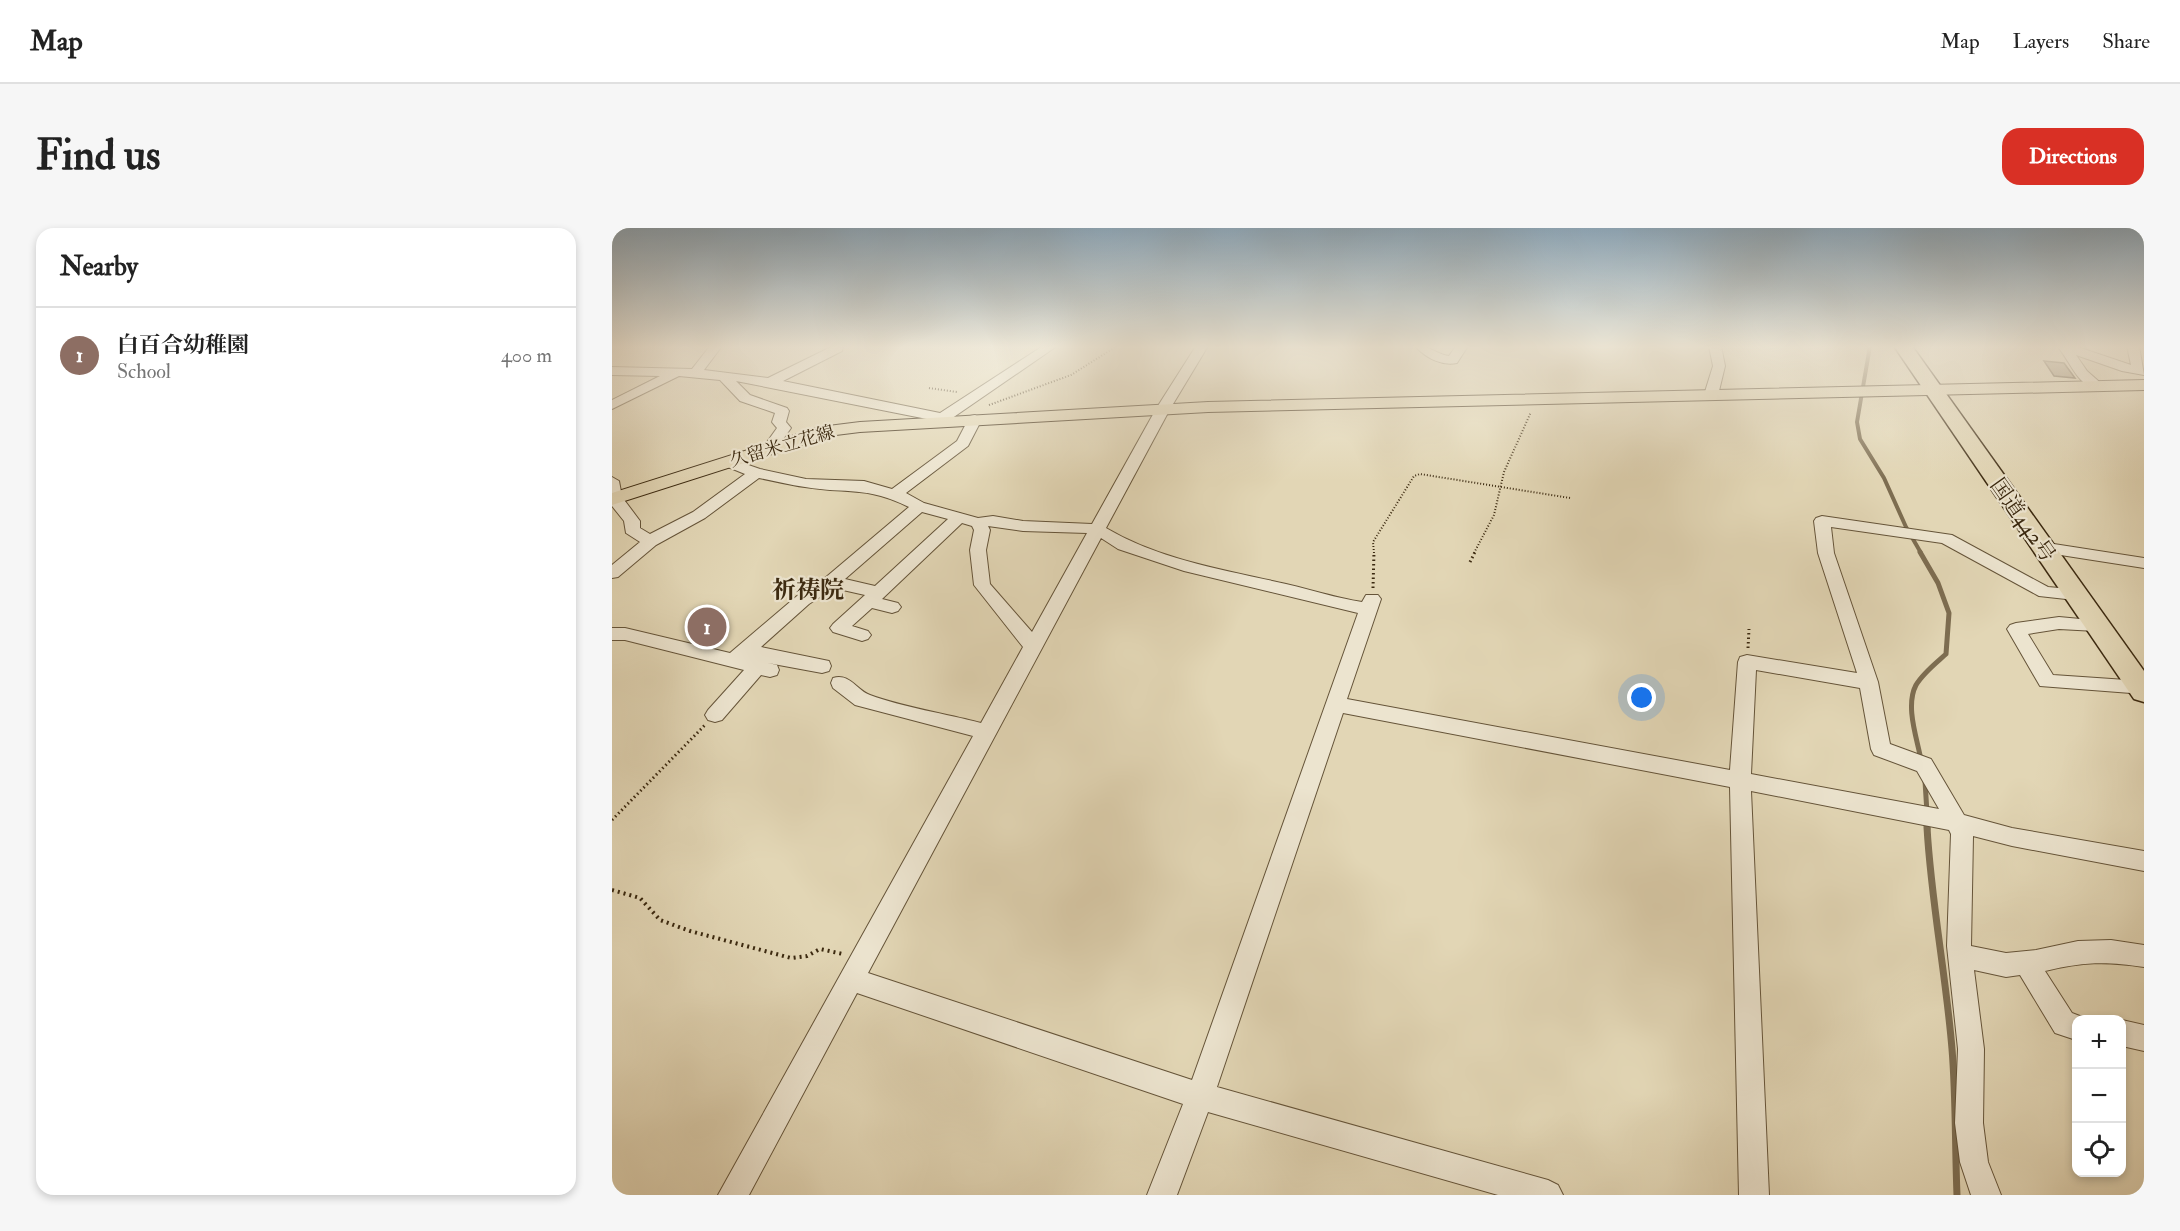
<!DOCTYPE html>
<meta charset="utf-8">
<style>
body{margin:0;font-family:"IM FELL Double Pica","Noto Serif JP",serif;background:#f6f6f6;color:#222}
.controls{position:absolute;right:18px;bottom:18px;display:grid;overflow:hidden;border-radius:12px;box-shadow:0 3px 9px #0003}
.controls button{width:54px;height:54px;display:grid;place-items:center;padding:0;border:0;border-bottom:2px solid #e0e0e0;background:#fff;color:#222;font:30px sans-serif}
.you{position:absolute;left:1030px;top:470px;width:21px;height:21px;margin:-15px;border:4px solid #fff;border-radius:50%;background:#1a73e8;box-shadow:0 0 0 9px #1a73e833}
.badge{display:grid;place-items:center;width:39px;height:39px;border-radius:50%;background:#d93025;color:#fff;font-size:20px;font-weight:700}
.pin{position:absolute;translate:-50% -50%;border:3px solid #fff;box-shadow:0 2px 6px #0006}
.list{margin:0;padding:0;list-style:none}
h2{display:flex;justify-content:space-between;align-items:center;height:78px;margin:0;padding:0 24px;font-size:26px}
h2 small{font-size:20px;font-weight:400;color:#767676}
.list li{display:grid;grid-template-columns:39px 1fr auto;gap:18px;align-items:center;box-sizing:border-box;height:96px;padding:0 24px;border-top:2px solid #e0e0e0}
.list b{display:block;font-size:22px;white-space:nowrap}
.list p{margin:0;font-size:20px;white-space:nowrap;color:#767676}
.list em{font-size:20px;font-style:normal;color:#767676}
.icon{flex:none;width:33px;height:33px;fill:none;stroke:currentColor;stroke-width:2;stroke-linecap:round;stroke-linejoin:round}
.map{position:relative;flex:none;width:1532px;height:967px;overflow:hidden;border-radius:18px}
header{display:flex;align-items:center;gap:36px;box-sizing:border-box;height:84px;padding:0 30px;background:#fff;border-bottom:2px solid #e0e0e0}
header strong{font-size:28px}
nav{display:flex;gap:33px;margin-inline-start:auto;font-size:21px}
.intro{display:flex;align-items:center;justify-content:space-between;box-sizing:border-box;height:144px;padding:0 36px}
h1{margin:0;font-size:42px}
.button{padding:15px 27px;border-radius:18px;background:#d93025;color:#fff;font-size:21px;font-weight:700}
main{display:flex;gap:36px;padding:0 36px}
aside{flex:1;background:#fff;border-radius:18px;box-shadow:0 3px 9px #0003}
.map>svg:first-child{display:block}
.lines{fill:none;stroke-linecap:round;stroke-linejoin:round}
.stream-far2{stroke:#7d6d51;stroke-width:4}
.stream-far1{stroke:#7d6d51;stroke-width:5}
.stream{stroke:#7d6d51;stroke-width:7}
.building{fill:#928366;stroke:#3b2910;stroke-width:1.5}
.minor-casing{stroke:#655439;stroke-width:2}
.major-casing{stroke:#3b2910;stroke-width:2}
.highway-casing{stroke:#3b2910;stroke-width:3}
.path-far2{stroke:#3b2910;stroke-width:2;stroke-dasharray:1 2;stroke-linecap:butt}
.path-far1{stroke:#3b2910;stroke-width:3;stroke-dasharray:1.5 3;stroke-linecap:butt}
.path{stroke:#3b2910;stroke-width:4;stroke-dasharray:2 4;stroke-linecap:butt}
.minor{fill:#ece4cf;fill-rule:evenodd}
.major{fill:#e2d6b5;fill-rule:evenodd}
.highway{fill:#e2d6b5;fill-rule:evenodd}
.labels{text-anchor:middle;stroke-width:4.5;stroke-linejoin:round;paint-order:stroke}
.far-street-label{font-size:18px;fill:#3b2910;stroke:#ece4cf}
.street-label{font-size:21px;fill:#3b2910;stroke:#ece4cf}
.quarter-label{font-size:24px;font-weight:bold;fill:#3b2910;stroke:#ece4cf}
</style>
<header>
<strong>Map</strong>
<nav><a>Map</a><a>Layers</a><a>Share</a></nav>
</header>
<div class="intro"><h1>Find us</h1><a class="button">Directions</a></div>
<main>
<aside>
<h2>Nearby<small></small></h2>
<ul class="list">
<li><span class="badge" style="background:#8d6e63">1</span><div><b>白百合幼稚園</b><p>School</p></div><em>400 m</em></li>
</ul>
</aside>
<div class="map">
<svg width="1532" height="967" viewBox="0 0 1532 967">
<rect width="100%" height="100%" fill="#e2d6b5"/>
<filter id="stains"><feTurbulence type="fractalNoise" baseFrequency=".00333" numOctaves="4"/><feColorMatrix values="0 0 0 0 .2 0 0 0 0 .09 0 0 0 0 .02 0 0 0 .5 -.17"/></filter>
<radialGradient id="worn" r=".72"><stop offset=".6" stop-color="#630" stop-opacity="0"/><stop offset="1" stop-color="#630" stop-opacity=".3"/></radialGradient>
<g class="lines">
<path class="stream-far2" d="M1258,118L1245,194L1248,211L1272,250L1294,299L1309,325"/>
<path class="stream-far1" d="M1308,324L1326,355L1337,385L1334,426C1324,435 1311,445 1304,457C1293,478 1305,510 1309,532
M1313,553L1316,601"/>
<path class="stream" d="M1315,599C1319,673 1334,747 1340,821C1344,869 1343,919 1345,967"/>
</g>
<path class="building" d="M1432,133L1452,135L1463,150L1442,148Z"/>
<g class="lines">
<defs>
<path id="minor" d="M98,118H110L92,142L156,150L221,118H231L230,123L171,153L328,185L431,118H445L336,193L326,197L321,196L320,192L124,153L138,167L175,180L177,183L174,194L179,200L169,214L171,219L164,223L159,222L155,214L165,200L160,194L163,185L128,173L108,152L67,148L0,181V172L48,148L0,147V139L80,141Z
M584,118H596L558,181L494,300C548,332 613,342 674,356C700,362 724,370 750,374L754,367H766L769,371L735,471L1118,542L1126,434L1128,429L1135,427L1245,445L1206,325L1202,293L1204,290L1210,288L1340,307L1436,359L1469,362L1472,366L1469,370L1463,372L1427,368L1330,315L1219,299L1222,325L1266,454L1278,516L1319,531L1352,587L1400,600L1532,623V643L1400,618L1361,608L1359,718L1394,725L1424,722L1466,713L1499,712L1532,717V739C1493,733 1471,734 1433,743L1460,785L1473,790L1464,792V812L1443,805L1408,747L1394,749L1362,742L1372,821L1371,895L1376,934L1389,967H1359L1348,934L1343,895L1346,821L1335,718L1339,606L1337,602L1139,563L1157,967H1127L1118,559L731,485L605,859L936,952L946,957L951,967H886L596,884L565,967H535L571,876L245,765L137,967H106L361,508L243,477L221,460L219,455L221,450C238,445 244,462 258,467C290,479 335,486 369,495L411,419L362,357L358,322L362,302L360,298L350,295L270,371L286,375L289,379L286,383L280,385L260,380L240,398L256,403L259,407L256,411L250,413L221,404L218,400L221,396L253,367L222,360L197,376L149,419L217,433L219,438L217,443L210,445L156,435L165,437L167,442L165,447L158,449L149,447L110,492L103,494L96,492L93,487L96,482L132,442L13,412H0V400H13L118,425L185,368L213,350L297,279C255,258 235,266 193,259C177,257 162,253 147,250L93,290L44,317L6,349L0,350V337L28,314L14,305L12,293L0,278V249L7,253L10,269L28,293V300L38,306L81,284L133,246L111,237L109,234L111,231L116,230L148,241L194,251L252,253L280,261L345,213L358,188L363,187L370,191L356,218L294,265L312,275L366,290L381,288L411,293L480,296L544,181ZM310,284L336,291L263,358L233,351ZM376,298L411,303L475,305L420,404L378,356L374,322L378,302ZM489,310L506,321L572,343L746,385L580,852L256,745ZM1144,442L1248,460L1259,521L1262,527L1305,543L1327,581L1139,546Z
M803,118C820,118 823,126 837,128L844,118H856L845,135C829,138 814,130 803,118Z
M1097,118H1109L1113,138L1106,167L1099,171L1092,167L1101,138Z
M1445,118H1463L1519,137L1515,118H1527L1532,147L1510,143L1464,127L1475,143L1492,158L1485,162C1464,156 1458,132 1445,118Z
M1429,314L1532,330V340L1423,323L1421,319Z
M1447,389L1490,393L1493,397L1490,401L1484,403L1447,401L1416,406L1441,447L1529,453L1532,454V466L1428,458L1395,401L1398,397L1404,395Z
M1510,792L1532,797V823L1510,818Z"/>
<path id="major" d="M1532,152V162L596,184L248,204L216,208L0,277V265L208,199L248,194L596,174Z"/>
<path id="highway" d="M1282,118H1300L1532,443V474L1522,471Z"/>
</defs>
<use href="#minor" class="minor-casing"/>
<use href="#major" class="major-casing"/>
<use href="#highway" class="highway-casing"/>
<path class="path-far2" d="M317,160L345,164
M377,177L459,147L505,118
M762,325L761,314L802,248L808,246L958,270
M862,325L882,287L892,244L919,184"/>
<path class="path-far1" d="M858,334L863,324
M761,360L762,324
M1136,420L1137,401
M0,592L93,497"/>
<path class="path" d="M0,662L28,670L48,692L78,703L179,730L195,728L208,721L231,726"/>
<use href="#minor" class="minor"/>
<use href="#major" class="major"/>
<use href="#highway" class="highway"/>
</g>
<linearGradient id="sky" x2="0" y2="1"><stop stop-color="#8faabd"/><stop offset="0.47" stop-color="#f2edde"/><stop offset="1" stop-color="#f2edde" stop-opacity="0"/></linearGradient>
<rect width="1532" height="253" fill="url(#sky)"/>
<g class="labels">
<g class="far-street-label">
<text transform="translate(170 218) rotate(-16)" y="6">久留米立花線</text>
</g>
<g class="street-label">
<text transform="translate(1411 292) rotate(55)" y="7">国道442号</text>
</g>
<g class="quarter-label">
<text x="196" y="370">祈祷院</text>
</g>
</g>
<rect width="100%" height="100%" filter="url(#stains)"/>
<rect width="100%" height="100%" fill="url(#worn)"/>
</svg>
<div class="controls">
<button>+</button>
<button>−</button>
<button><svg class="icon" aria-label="locate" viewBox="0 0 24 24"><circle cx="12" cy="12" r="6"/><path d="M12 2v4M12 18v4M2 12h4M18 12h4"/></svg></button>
</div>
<div class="you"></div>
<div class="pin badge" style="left:95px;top:399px;background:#8d6e63">1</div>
</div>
</main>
